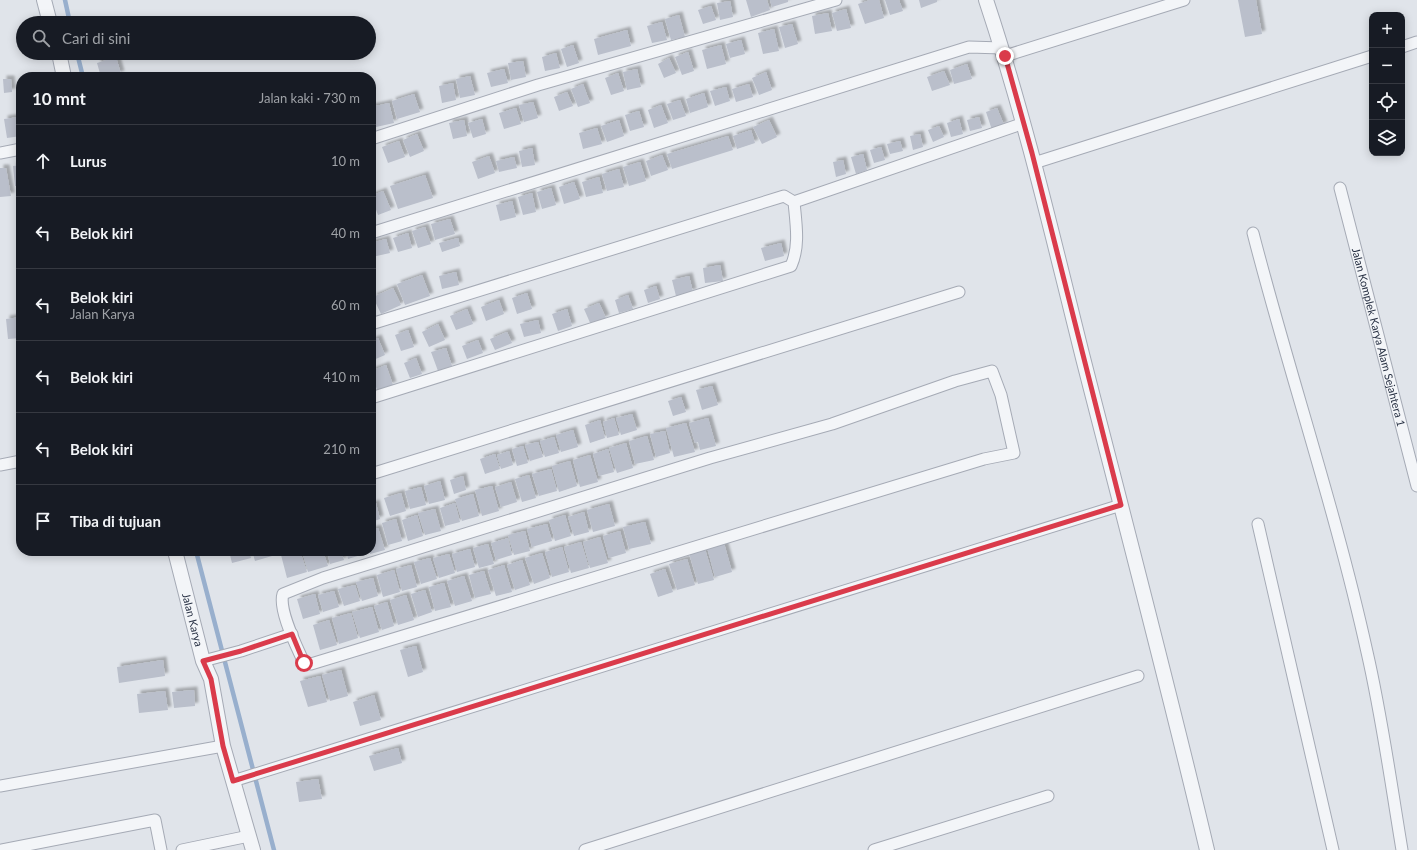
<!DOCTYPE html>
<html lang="id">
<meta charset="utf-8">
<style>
body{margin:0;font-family:Lato,sans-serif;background:#242831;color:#f1f3f6}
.controls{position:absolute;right:12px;top:12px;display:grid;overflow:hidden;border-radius:8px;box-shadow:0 2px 10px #0003}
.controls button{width:36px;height:36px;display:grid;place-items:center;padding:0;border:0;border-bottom:1px solid #363941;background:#171b24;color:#f1f3f6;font:20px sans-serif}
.stop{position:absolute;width:12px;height:12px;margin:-9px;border:3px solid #da3b4b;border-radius:50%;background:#fff}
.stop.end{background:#da3b4b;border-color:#fff;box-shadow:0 1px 4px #0008}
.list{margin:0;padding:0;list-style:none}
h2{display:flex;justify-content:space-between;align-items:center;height:52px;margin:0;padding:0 16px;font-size:17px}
h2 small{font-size:13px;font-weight:400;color:#9ea1a6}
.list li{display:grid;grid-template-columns:26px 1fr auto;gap:12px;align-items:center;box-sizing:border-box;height:72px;padding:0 16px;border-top:1px solid #363941}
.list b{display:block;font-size:15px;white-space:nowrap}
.list p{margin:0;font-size:13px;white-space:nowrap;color:#9ea1a6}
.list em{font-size:13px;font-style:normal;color:#9ea1a6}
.icon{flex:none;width:22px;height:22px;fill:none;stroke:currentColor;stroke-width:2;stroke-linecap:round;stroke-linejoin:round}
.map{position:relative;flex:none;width:1417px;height:850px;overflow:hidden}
.search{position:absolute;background:#171b24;box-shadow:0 2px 10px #0003;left:16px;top:16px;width:360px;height:44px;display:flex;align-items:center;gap:10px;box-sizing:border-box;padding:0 14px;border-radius:22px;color:#9ea1a6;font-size:15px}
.panel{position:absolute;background:#171b24;box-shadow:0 2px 10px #0003;left:16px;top:72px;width:360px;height:484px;border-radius:16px}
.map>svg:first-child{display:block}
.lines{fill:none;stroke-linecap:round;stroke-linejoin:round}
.stream{stroke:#98afcd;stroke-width:4.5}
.building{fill:#babfcb;filter:url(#shadow)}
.minor-casing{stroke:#a5aab5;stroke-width:13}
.tertiary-casing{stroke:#a5aab5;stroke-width:16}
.minor{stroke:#f3f5f8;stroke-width:11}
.tertiary{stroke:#f3f5f8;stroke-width:14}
.route{stroke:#da3b4b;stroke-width:5}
.labels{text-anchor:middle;stroke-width:4;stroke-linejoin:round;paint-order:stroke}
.street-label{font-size:11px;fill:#273043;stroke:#f0f3f8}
</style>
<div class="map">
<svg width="1417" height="850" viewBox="0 0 1417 850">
<defs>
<filter id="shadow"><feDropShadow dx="3.5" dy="-3.5" stdDeviation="1" flood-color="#0004"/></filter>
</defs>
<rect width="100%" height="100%" fill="#e0e4ea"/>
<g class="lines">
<path class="stream" d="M65,0L70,23
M77,53L83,77
M196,551L274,850"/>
</g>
<path class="building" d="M746,0H767L770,10L751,17Z
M770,0H788V2L772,7Z
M870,0H879L884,18L865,24L858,4Z
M885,0H899L903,11L890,15Z
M919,0H937V2L921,8Z
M1238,0H1256L1262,34L1245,37Z
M730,1L733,17L720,20L717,3Z
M711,6L716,20L703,24L698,10Z
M846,9L851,28L837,31L832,13Z
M828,13L832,31L815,34L812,16Z
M679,15L685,37L671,40L665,19Z
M662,22L667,40L652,43L647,26Z
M792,24L798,44L785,48L779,27Z
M774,29L779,51L763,54L758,33Z
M627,30L631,46L598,55L594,39Z
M741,40L745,54L730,58L726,44Z
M573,45L579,63L567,67L561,49Z
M721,45L726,64L707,69L702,50Z
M688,52L694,71L682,75L675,57Z
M121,53H151V56L122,59Z
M556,53L560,68L545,71L542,57Z
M116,57L121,74L111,77H101L97,63Z
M669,58L676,73L664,78L658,64Z
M523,61L526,77L511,80L508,63Z
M967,64L972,79L954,84L950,70Z
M504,69L508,83L491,87L487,73Z
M637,69L641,87L627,90L623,72Z
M944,71L950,85L932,91L927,77Z
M766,72L772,90L759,95L752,78Z
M618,73L624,91L611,95L605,78Z
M470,76L475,95L460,98L456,79Z
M3,79H11L12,92L4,93Z
M453,83L456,100L442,103L439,86Z
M583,84L590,103L578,107L571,89Z
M749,84L753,97L736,102L732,89Z
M726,87L730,101L715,106L710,91Z
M567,92L573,106L559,111L554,97Z
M704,93L708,107L690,113L686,99Z
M414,94L420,112L397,119L392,101Z
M680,100L686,116L673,120L667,104Z
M533,102L538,118L524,122L519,105Z
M389,103L394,123L376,127L371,107Z
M661,105L668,123L654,128L648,110Z
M516,108L521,124L504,129L499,113Z
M997,108L1004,125L992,130L986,112Z
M639,111L644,127L630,131L625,115Z
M19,117L21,136L7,138L4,119Z
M979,117L982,128L970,131L967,120Z
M482,119L486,134L473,138L468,123Z
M959,119L963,134L951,137L947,123Z
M464,120L467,136L453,139L449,123Z
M619,120L624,136L607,142L601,126Z
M769,120L777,137L762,144L753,127Z
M939,126L944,137L933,142L928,130Z
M597,128L602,144L583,149L579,133Z
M751,130L755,143L737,149L733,136Z
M417,134L424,151L410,157L403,140Z
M920,134L923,147L913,150L910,136Z
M728,136L733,150L672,169L667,154Z
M399,141L405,157L388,163L382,147Z
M900,141L903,151L890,154L887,144Z
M881,147L885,160L874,163L870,150Z
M532,148L535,165L522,167L519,151Z
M863,154L867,170L856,174L851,157Z
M662,155L668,170L651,176L646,161Z
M489,156L495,173L478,179L472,162Z
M514,157L517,168L499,172L496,161Z
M843,160L846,174L836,177L833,162Z
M640,162L646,181L629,186L623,167Z
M21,165V186H15L13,166Z
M0,168H6L11,196L0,197Z
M619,169L624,187L607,191L602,174Z
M425,175L433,198L398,209L390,186Z
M599,177L603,193L586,197L582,182Z
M574,182L580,199L564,204L559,187Z
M551,188L556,205L542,209L537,192Z
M383,191L391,210L378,215L371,196Z
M532,193L536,212L523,215L518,197Z
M512,201L516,217L500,221L496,205Z
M450,219L455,234L435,240L431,224Z
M425,227L431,244L418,248L412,231Z
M408,233L412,248L398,252L393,238Z
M458,238L460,246L442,252L439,243Z
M386,239L390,253L372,257L371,243Z
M781,243L784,256L765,261L761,248Z
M720,265L723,281L705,283L703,268Z
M456,272L459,285L442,289L439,276Z
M422,275L430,296L405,305L397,284Z
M689,276L693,292L676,296L672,280Z
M656,286L660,299L648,303L644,290Z
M393,288L401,305L381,314L373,297Z
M527,293L532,309L517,314L512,298Z
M628,295L633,309L619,313L615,300Z
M499,300L504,314L486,321L481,307Z
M599,303L606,318L591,325L584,309Z
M467,309L473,324L456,330L450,316Z
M567,309L572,326L558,331L552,314Z
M21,317V338L8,339L6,319Z
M538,320L541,333L524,337L520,324Z
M438,324L445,340L429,347L422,332Z
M408,330L414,347L401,351L395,335Z
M507,332L512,343L495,350L490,339Z
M378,338L385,355L371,361V341Z
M478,340L483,353L467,359L462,346Z
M446,348L452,366L438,371L431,352Z
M416,358L422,374L410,378L404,363Z
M386,365L393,385L377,390L371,371Z
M712,386L718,405L702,410L696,390Z
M681,397L686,412L673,416L668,401Z
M632,414L637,430L621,435L616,418Z
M614,418L619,435L607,438L603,422Z
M708,418L716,446L700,450L698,442L695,443L689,423Z
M600,420L605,438L590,443L585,425Z
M686,423L695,452L674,457L666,428Z
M573,430L578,447L561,452L556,435Z
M665,431L670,453L656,457L650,434Z
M647,436L654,460L635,464L629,441Z
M554,437L559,453L545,457L540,441Z
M538,442L543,457L530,461L525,445Z
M626,443L633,468L617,473L609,448Z
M523,446L528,463L517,466L512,449Z
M608,449L614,472L599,476L593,454Z
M509,451L513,465L501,469L497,455Z
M495,454L500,469L485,474L480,459Z
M590,455L598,482L580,487L573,460Z
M570,461L577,486L559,492L552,466Z
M551,469L557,491L539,496L532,474Z
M529,475L536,498L522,502L515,479Z
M463,476L466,490L454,494L450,480Z
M440,481L445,500L429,504L424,486Z
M511,482L517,502L501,507L495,487Z
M492,486L499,511L482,516L475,490Z
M421,487L426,505L410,509L405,491Z
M401,493L406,511L390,516L384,498Z
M473,494L479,516L462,521L455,499Z
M376,503L380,519L371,522V505Z
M455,503L460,522L445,526L440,508Z
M609,504L615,526L593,532L587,510Z
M435,509L441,531L425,535L418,513Z
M584,512L589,532L574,536L568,517Z
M417,515L423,536L408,541L402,520Z
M565,515L571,536L555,541L549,520Z
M396,519L402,541L388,545L382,523Z
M645,522L651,544L629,549L623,527Z
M547,524L552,541L532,547L527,529Z
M378,528L385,550L370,554L371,530Z
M525,531L530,551L514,555L508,535Z
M620,531L626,553L609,558L603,536Z
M600,537L608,563L590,568L583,542Z
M508,538L512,555L496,560L491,543Z
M581,542L589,568L571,573L564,547Z
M724,543L732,572L715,577L707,547Z
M488,544L494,564L479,568L473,548Z
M562,547L569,572L552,577L545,552Z
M470,549L475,567L457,572L452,554Z
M705,549L714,580L698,584L689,553Z
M229,551H249L251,558L232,563Z
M252,551H271L272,556L255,561Z
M294,551H300L307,572L287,578L281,555Z
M302,551H323L328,566L308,572Z
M327,551H341L344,560L330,564Z
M346,551H363L364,554L348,559Z
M542,553L550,578L534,584L525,558Z
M449,554L455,573L439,578L433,558Z
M430,558L437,579L421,584L414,562Z
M687,559L695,585L677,590L669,564Z
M522,560L530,585L515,590L507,565Z
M411,565L417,587L402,591L396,569Z
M504,565L512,592L496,596L488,570Z
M665,569L673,592L658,597L650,574Z
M394,570L400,592L383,597L377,575Z
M484,571L491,594L475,598L469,575Z
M464,576L472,601L455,606L447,581Z
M373,578L378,596L362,601L356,582Z
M444,583L451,607L435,611L429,587Z
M355,585L360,601L344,606L338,589Z
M425,590L432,612L418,617L411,594Z
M334,591L339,607L323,612L318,595Z
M315,594L320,614L303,619L297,599Z
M406,595L414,620L398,625L390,600Z
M387,602L394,626L382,630L374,606Z
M372,607L379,632L360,638L352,612Z
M351,613L358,638L339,644L332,618Z
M329,620L337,645L320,650L313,625Z
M416,646L423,672L408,677L400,650Z
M163,660L165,676L119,683L117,667Z
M341,670L348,696L330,701L322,675Z
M320,676L327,702L308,707L300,681Z
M194,690L195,706L174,708L172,692Z
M165,691L168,710L139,713L137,694Z
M374,695L381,720L360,726L353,702Z
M398,748L402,763L374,771L369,756Z
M318,779L322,799L299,802L296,782Z"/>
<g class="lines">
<defs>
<g id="minor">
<path d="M1402,47L1417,42"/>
<path d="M1005,56L1184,0"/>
<path d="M371,139L538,85L836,0"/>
<path d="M0,153L21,149"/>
<path d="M1034,163L1372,56"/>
<path id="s1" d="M1340,188L1417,486"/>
<path d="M794,202L1024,123"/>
<path d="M371,233L969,47L1002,48"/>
<path d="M1253,233C1289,373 1336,511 1367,652C1382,717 1391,784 1402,850"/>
<path d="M371,324L784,196L794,202C796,224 800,246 791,266L371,398"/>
<path d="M992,371L1001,395L1014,453L984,459L311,664L304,663C297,647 278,610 283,594L323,578L710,458L832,424L955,381Z"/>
<path d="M0,465L21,461"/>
<path d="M371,474L959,292"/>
<path d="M1258,524L1333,850"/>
<path d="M203,661L241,651L292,634"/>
<path d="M233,781L1121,505"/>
<path d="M0,786L223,746"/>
<path d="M2,850L155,820L161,850"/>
<path d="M182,850L249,836"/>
<path d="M585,850L1138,676"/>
<path d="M874,850L1048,796"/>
</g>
<g id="tertiary">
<path d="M44,0L50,23"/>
<path d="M986,0C1025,117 1053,238 1083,358C1125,522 1168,685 1207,850"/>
<path d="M59,53L64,77"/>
<path id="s2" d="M175,551L203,661L211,679L223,746L253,850"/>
</g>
</defs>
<use href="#minor" class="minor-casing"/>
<use href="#tertiary" class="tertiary-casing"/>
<use href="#minor" class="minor"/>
<use href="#tertiary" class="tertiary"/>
</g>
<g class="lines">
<path class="route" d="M304,663L292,634L241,651L203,661L211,679L223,746L233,781L1121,505L1032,153L1005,56"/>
</g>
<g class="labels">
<g class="street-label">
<text dy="4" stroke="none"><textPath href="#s1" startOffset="154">Jalan Komplek Karya Alam Sejahtera 1</textPath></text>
<text dy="4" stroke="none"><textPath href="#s2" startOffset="71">Jalan Karya</textPath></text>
</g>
</g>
</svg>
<div class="controls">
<button>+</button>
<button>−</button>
<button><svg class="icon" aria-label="locate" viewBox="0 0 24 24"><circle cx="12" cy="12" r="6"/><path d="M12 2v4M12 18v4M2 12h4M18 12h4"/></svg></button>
<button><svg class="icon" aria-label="layers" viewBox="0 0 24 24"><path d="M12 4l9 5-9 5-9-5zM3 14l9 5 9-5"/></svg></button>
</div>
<div class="stop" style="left:304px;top:663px"></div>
<div class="stop end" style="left:1005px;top:56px"></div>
<div class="search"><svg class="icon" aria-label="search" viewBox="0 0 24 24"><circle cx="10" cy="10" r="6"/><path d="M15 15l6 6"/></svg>Cari di sini</div>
<section class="panel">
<h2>10 mnt<small>Jalan kaki · 730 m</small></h2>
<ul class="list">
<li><svg class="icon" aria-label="ahead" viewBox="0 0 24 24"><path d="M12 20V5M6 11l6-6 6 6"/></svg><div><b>Lurus</b></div><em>10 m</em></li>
<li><svg class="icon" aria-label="left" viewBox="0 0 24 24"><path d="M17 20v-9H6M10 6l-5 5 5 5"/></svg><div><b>Belok kiri</b></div><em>40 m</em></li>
<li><svg class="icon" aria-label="left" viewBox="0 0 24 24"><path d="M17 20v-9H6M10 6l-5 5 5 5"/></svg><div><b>Belok kiri</b><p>Jalan Karya</p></div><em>60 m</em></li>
<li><svg class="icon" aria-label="left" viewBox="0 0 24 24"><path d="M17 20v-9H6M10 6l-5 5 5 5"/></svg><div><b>Belok kiri</b></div><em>410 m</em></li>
<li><svg class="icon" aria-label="left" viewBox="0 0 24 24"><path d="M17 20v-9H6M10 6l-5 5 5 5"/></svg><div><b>Belok kiri</b></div><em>210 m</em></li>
<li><svg class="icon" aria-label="arrive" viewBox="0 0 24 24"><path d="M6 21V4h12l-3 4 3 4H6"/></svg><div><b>Tiba di tujuan</b></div></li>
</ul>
</section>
</div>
